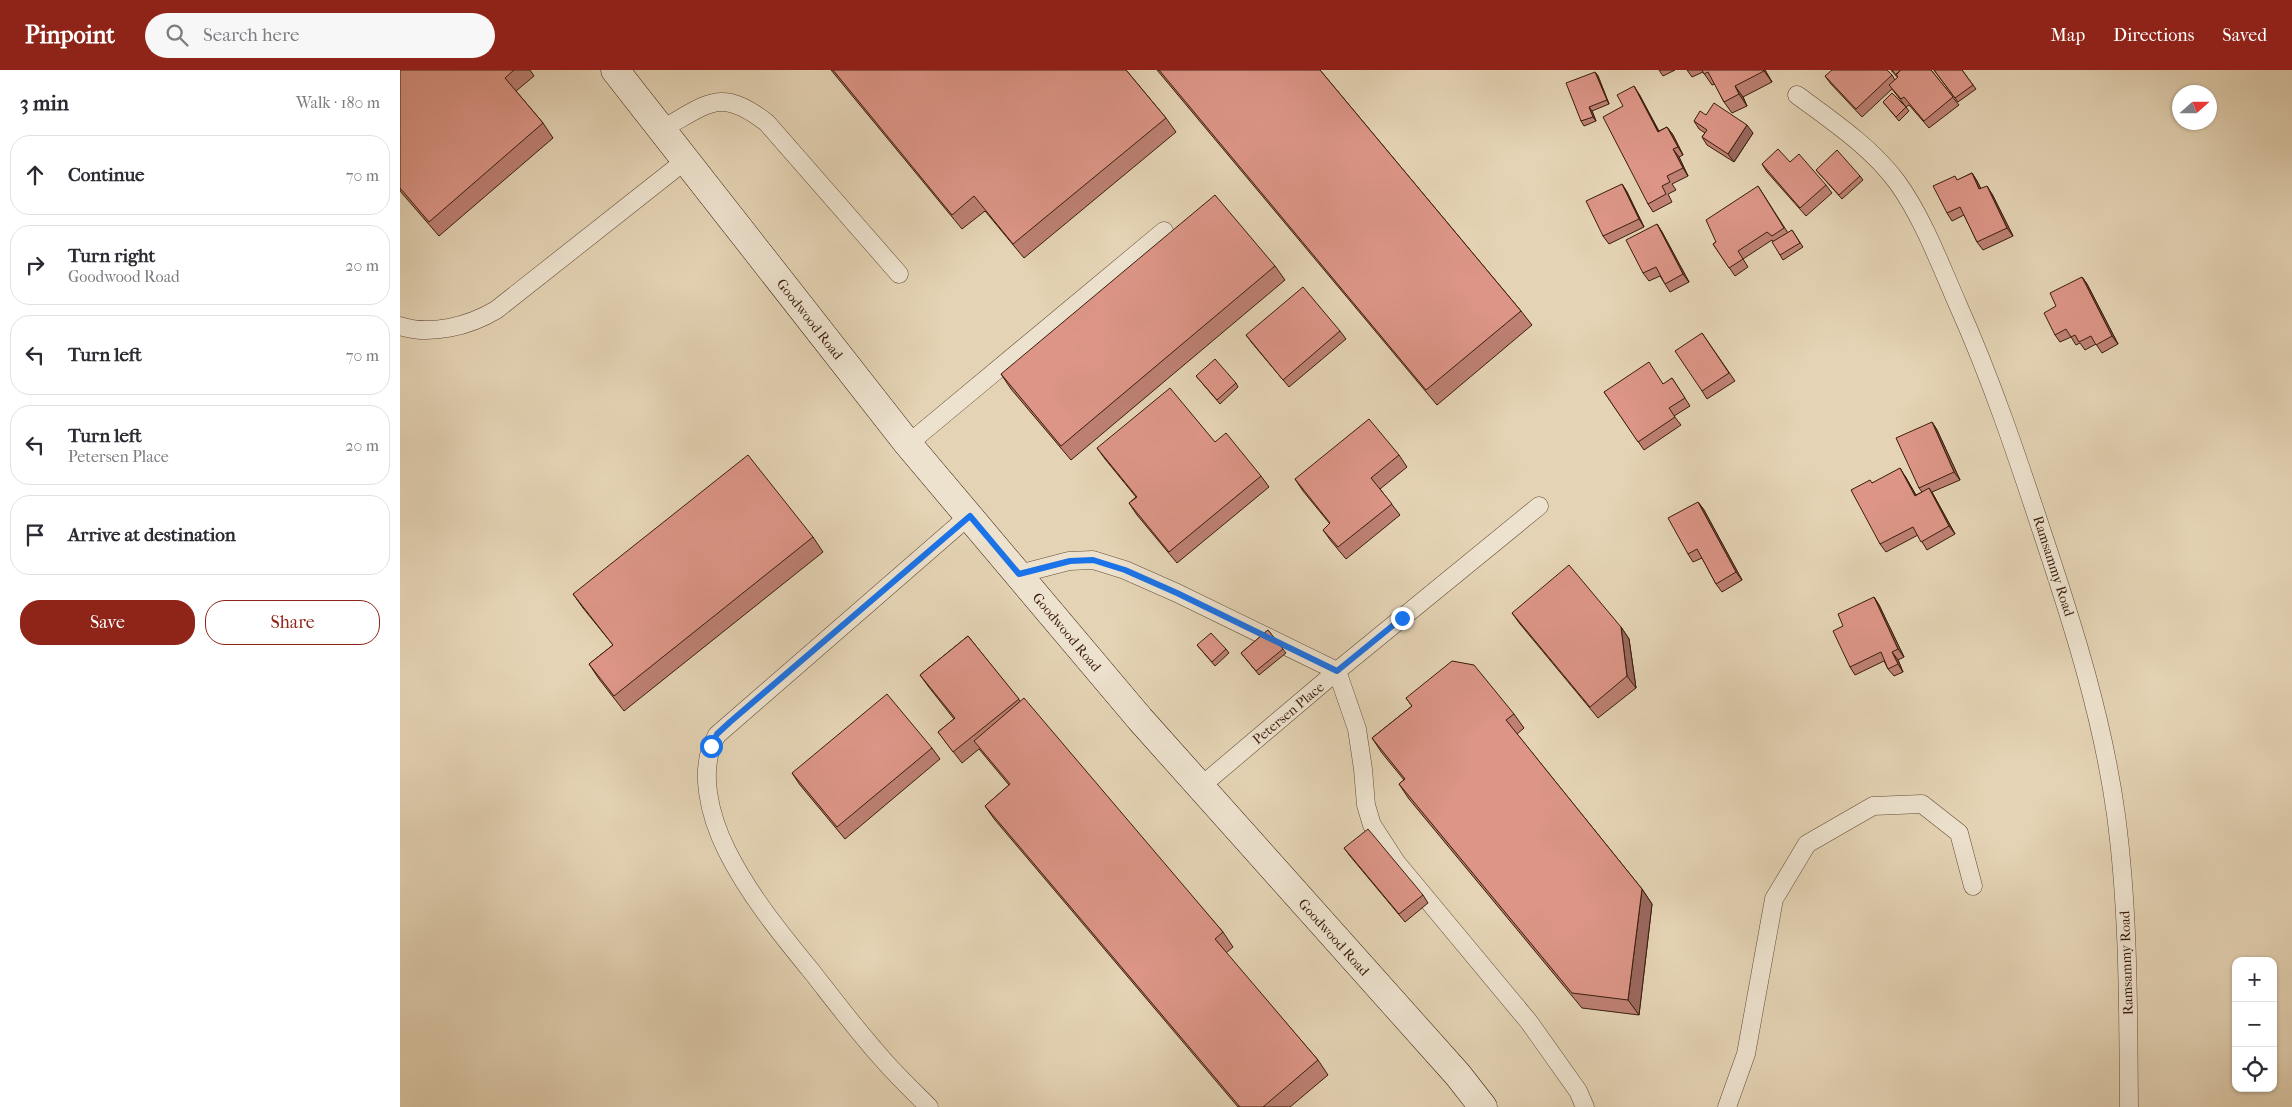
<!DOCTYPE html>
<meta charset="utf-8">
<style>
body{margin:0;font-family:"IM FELL French Canon",serif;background:#f7f7f7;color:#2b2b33}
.controls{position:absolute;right:15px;bottom:15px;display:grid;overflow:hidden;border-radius:10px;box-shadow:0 1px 4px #0004}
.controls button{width:45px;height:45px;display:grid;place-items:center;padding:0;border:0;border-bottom:1px solid #e1e1e2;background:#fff;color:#2b2b33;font:25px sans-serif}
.compass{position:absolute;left:1772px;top:15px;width:45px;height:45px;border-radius:50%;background:#fff;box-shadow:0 1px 4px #0004;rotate:69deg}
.stop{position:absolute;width:15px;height:15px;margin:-11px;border:4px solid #1a73e8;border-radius:50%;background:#fff}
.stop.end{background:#1a73e8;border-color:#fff;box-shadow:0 1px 5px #0008}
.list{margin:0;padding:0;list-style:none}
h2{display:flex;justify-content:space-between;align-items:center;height:65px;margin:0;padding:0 20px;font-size:21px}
h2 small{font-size:16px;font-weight:400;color:#7c7c81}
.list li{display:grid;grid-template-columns:32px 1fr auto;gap:15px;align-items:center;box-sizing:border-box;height:80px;margin:0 10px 10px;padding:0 10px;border:1px solid #e1e1e2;border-radius:20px}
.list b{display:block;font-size:19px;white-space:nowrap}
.list p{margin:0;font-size:16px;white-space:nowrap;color:#7c7c81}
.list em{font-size:16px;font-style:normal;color:#7c7c81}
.actions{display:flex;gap:10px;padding:15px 20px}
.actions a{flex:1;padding:11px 0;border:1px solid #8f2418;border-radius:20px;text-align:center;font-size:18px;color:#8f2418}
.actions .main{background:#8f2418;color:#fff}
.icon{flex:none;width:28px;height:28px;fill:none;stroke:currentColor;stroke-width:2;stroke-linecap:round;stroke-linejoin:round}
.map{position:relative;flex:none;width:1892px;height:1037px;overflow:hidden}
header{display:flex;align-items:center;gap:30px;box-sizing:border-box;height:70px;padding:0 25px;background:#8f2418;color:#fff}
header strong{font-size:24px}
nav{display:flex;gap:28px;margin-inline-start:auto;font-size:18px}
.search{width:350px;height:45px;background:#f7f7f7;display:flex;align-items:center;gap:12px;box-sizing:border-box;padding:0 18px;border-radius:28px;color:#7c7c81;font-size:19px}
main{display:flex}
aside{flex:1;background:#fff}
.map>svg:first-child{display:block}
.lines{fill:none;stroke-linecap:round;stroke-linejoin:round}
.lane-casing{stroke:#644a36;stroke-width:19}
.secondary-casing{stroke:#3a1c0c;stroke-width:29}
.lane{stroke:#ede2ce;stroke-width:18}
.secondary{stroke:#ede2ce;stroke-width:28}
.wall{fill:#bd8073;stroke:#3a1c0c}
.shaded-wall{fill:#9a685e;stroke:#3a1c0c}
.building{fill:#dc9586;stroke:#3a1c0c}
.route{stroke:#1a73e8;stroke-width:6}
.labels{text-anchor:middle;stroke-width:4;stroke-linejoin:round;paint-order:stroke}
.street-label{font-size:14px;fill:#3a1c0c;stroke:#ede2ce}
</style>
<header>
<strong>Pinpoint</strong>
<div class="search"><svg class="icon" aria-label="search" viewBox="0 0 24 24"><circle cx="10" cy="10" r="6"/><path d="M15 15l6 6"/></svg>Search here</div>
<nav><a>Map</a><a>Directions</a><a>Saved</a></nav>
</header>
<main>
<aside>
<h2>3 min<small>Walk · 180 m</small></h2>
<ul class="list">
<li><svg class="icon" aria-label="ahead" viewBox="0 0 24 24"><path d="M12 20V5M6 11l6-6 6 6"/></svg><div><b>Continue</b></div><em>70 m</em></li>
<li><svg class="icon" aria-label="right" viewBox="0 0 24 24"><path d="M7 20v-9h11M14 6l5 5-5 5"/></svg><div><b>Turn right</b><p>Goodwood Road</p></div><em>20 m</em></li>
<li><svg class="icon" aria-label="left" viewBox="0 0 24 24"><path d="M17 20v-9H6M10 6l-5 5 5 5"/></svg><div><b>Turn left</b></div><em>70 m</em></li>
<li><svg class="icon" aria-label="left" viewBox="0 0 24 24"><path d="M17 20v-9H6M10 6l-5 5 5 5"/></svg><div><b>Turn left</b><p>Petersen Place</p></div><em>20 m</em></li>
<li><svg class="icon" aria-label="arrive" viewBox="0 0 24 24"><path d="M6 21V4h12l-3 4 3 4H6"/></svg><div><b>Arrive at destination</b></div></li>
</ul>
<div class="actions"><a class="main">Save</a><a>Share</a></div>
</aside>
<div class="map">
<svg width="1892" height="1037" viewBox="0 0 1892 1037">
<rect width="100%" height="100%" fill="#e4d3b4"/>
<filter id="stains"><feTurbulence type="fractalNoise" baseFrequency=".004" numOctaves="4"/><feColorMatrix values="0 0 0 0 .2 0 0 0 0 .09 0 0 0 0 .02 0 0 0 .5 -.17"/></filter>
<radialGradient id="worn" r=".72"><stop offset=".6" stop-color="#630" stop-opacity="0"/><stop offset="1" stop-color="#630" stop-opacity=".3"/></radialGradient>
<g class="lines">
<defs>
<path id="lane" d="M1397,25C1431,50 1471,77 1497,112C1523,148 1540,194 1558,235C1592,311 1618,389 1644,468C1674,558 1703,650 1716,745C1729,842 1728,940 1729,1037
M262,59C308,34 320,16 367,53L499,204
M0,256C31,266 69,256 96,240L286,90
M508,374L764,161
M619,504L669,491L693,490L725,500L777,523L937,601L957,659L963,699L966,735L972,755L996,792L1129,952L1178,1021L1185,1037
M800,717L937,601L1139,436
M529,1037C512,1020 494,1003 479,985C455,958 434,930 412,902C381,864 349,825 327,781C310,747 297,699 317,665L570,445
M1327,1037L1346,984L1374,829L1407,774L1473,736L1522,734L1559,763L1573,816"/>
<path id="secondary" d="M215,0L508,374L740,649L1058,1005L1083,1037"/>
</defs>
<use href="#lane" class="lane-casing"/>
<use href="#secondary" class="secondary-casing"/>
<use href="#lane" class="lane"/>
<use href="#secondary" class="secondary"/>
</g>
<path class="wall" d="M0,0H130L134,6L116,21L143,53L153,68L39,166L0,121Z
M431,0H726L766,48L776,62L624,188L585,141L562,159Z
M757,0H920L1121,241L1132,255L1037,335Z
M1259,0H1275L1263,6Z
M1287,0H1365L1372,12L1343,27L1347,36L1332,43L1324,32L1315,14L1312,15L1303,2L1292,7Z
M1491,0H1531L1559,35L1529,58L1509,35L1506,37L1492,19L1462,47L1431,14L1425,6L1492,5L1495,10L1498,8Z
M1534,0H1562L1576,19L1558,32Z
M1195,2L1198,6L1209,34L1192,41L1196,51L1184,56L1181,51Z
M1239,24L1259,61L1267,57L1273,65L1283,85L1279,87L1288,106L1272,114L1276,120L1268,124L1272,132L1253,142L1248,134L1223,36Z
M1483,32L1506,37L1509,41L1499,51Z
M1294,51L1353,63L1334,92L1307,75L1302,67L1305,63L1299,59Z
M1390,92L1426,115L1432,123L1406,146L1367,102L1362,94Z
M1416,100L1460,106L1463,110L1442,129Z
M1572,103L1577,111L1581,119L1592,124L1613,166L1583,180L1577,172L1564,145L1552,151L1547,143L1558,110Z
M1222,114L1227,122L1244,157L1209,174L1203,166Z
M1358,116L1388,163L1392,160L1403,177L1383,190L1380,185L1373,171L1372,170L1343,189L1348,197L1335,206L1313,174L1316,172Z
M1257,154L1262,162L1289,212L1270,222L1260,206L1249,211L1243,203Z
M875,196L885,210L671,390L611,319L601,304Z
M1682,207L1687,214L1718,274L1702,283L1696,274L1685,280L1680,273L1676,275L1671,267L1660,272L1655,265L1656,236Z
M940,261L946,269L889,317L852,273L846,265Z
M1302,263L1335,311L1307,329L1302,321Z
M796,306L836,313L838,317L820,334Z
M1272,308L1290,336L1274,346L1281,355L1244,380L1204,322L1264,314Z
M1532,352L1537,360L1560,410L1532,422L1555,464L1527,480L1518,465L1486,482L1480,474L1472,413L1505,406L1516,425L1522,422L1519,418Z
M815,372L861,406L869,417L777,493L737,445L729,433L736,427L705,389L697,378Z
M999,385L1007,397L980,419L1000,445L946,489L931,471L923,460L930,454L903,421L895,409Z
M1298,432L1304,440L1342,510L1322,522L1316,514L1302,488L1293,492L1288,484Z
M413,467L423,482L224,641L199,609L189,594L213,575L183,538L173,524Z
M1474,527L1479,535L1504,587L1498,590L1503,602L1494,606L1488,599L1484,591L1455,605L1450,597L1443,556Z
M1112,543L1221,557L1229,569L1236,618L1198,648L1120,554Z
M868,560L886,583L859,605L841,583Z
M568,566L620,631L823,862L833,877L826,883L918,990L928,1005L890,1037H838L595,750L585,736L609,715L579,679L562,693L538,662L554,649L528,616L520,605Z
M797,575L826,579L829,583L815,596Z
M1006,628L1114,644L1124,658L1117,664L1242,819L1252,834L1239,945L1182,938L1009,729L999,714L1004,710L982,683L972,668L1012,636Z
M532,678L540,689L445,769L400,715L392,703Z
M944,778L1023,825L1028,833L1005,852L950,786Z"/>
<path class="shaded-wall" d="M1363,0H1365L1372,12L1364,1Z
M1195,2L1198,6L1209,34L1207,30Z
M1234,16L1239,24L1263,70L1258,62Z
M1335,16L1343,27L1347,36L1339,24Z
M1189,37L1192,41L1196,51L1193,47Z
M1347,55L1353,63L1334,92L1328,84Z
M1267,57L1273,65L1283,85L1278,77Z
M1273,79L1279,87L1288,106L1283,98Z
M1572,103L1577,111L1585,127L1579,119Z
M1222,114L1227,122L1244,157L1239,149Z
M1587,116L1592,124L1613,166L1607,158Z
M1257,154L1262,162L1289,212L1283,204Z
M1682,207L1687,214L1718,274L1712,266Z
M1532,352L1537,360L1560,410L1554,402Z
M1500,398L1505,406L1521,434L1515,426Z
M1529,418L1534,426L1555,464L1549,456Z
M1298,432L1304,440L1342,510L1336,502Z
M1474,527L1479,535L1504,587L1498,579Z
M1221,557L1229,569L1236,618L1227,606Z
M1492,582L1498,590L1503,602L1498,594Z
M1242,819L1252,834L1239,945L1228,930Z"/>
<path class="building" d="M0,0H114L105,8L143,53L29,152L0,118Z
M433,0H726L766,48L613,174L574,126L552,145Z
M759,0H920L1121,241L1026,320Z
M1302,0H1363L1364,1L1335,16L1339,24L1324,32L1308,2L1304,4Z
M1432,0H1487L1492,5L1456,39L1425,6Z
M1492,0H1501L1496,5Z
M1501,0H1531L1553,27L1524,51L1504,27L1501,29L1489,15L1498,7L1496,4Z
M1534,0H1562L1573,15L1555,28Z
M1195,2L1207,30L1189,37L1193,47L1181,51L1166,13Z
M1234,16L1258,62L1267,57L1278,77L1273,79L1283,98L1267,106L1270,112L1262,116L1266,124L1248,134L1203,47L1223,36L1217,25Z
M1492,23L1506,37L1496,47L1483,32Z
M1314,33L1347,55L1328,84L1302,67L1307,60L1294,51L1300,41L1306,45Z
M1378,79L1390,92L1399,84L1426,115L1400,138L1362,94Z
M1437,80L1460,106L1439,125L1416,100Z
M1572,103L1579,119L1587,116L1607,158L1577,172L1560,137L1547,143L1533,116L1555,106L1557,110Z
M1222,114L1239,149L1203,166L1186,131Z
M1358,116L1384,158L1372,166L1367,162L1338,181L1343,189L1329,198L1313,174L1316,172L1306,150Z
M815,125L875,196L661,376L601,304Z
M1257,154L1283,204L1265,214L1256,197L1243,203L1226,170Z
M1392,160L1400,173L1380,185L1372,172Z
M1682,207L1712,266L1696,275L1691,266L1679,272L1675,265L1671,267L1666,259L1655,265L1644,243L1656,236L1650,223Z
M903,217L940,261L883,310L846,265Z
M1302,263L1329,303L1302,321L1275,281Z
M815,289L836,313L817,330L796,306Z
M1249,292L1263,314L1272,308L1285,328L1269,338L1275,347L1238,372L1204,322Z
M770,318L815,372L826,363L861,406L769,482L729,433L737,427L697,378Z
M969,349L999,385L971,408L992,434L938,477L923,460L930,453L895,409Z
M1532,352L1554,402L1519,418L1496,368Z
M348,385L413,467L214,626L189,594L213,575L173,524Z
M1500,398L1515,426L1529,418L1549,456L1521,472L1513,457L1480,474L1451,420L1470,410L1472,413Z
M1298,432L1336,502L1316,514L1297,479L1288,484L1268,448Z
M1169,495L1221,557L1227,606L1190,637L1112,543Z
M1474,527L1498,579L1492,582L1498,594L1488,599L1481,582L1450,597L1433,561L1443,556L1438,544Z
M868,560L883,579L856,601L841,583Z
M811,563L826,579L812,592L797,575Z
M568,566L619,629L553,682L538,662L555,648L520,605Z
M1052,591L1074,595L1114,644L1106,650L1242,819L1228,930L1172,923L999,714L1005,709L972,668L1012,636L1006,628Z
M487,624L532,678L437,757L392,703Z
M624,628L823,862L815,869L918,990L863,1037H840L585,736L610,714L574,671Z
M968,759L1023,825L999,844L944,778Z"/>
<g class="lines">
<path class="route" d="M311,676L317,664L330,652L570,446L619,504L670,491L693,490L725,500L777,523L937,601L1002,548"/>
</g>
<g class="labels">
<g class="street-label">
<text transform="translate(410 249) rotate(52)" y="5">Goodwood Road</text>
<text transform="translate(1654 496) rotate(72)" y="5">Ramsammy Road</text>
<text transform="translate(667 562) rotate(50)" y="5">Goodwood Road</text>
<text transform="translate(888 643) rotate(-40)" y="5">Petersen Place</text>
<text transform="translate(934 867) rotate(48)" y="5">Goodwood Road</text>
<text transform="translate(1726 893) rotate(-92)" y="5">Ramsammy Road</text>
</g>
</g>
<rect width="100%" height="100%" filter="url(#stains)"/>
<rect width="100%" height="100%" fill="url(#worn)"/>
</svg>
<div class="controls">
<button>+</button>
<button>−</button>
<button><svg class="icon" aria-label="locate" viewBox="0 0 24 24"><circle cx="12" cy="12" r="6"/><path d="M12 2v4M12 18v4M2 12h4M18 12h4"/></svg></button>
</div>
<svg class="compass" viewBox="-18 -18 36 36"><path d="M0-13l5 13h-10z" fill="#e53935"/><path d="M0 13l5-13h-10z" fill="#7c7c81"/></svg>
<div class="stop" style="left:311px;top:676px"></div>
<div class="stop end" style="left:1002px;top:548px"></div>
</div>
</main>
